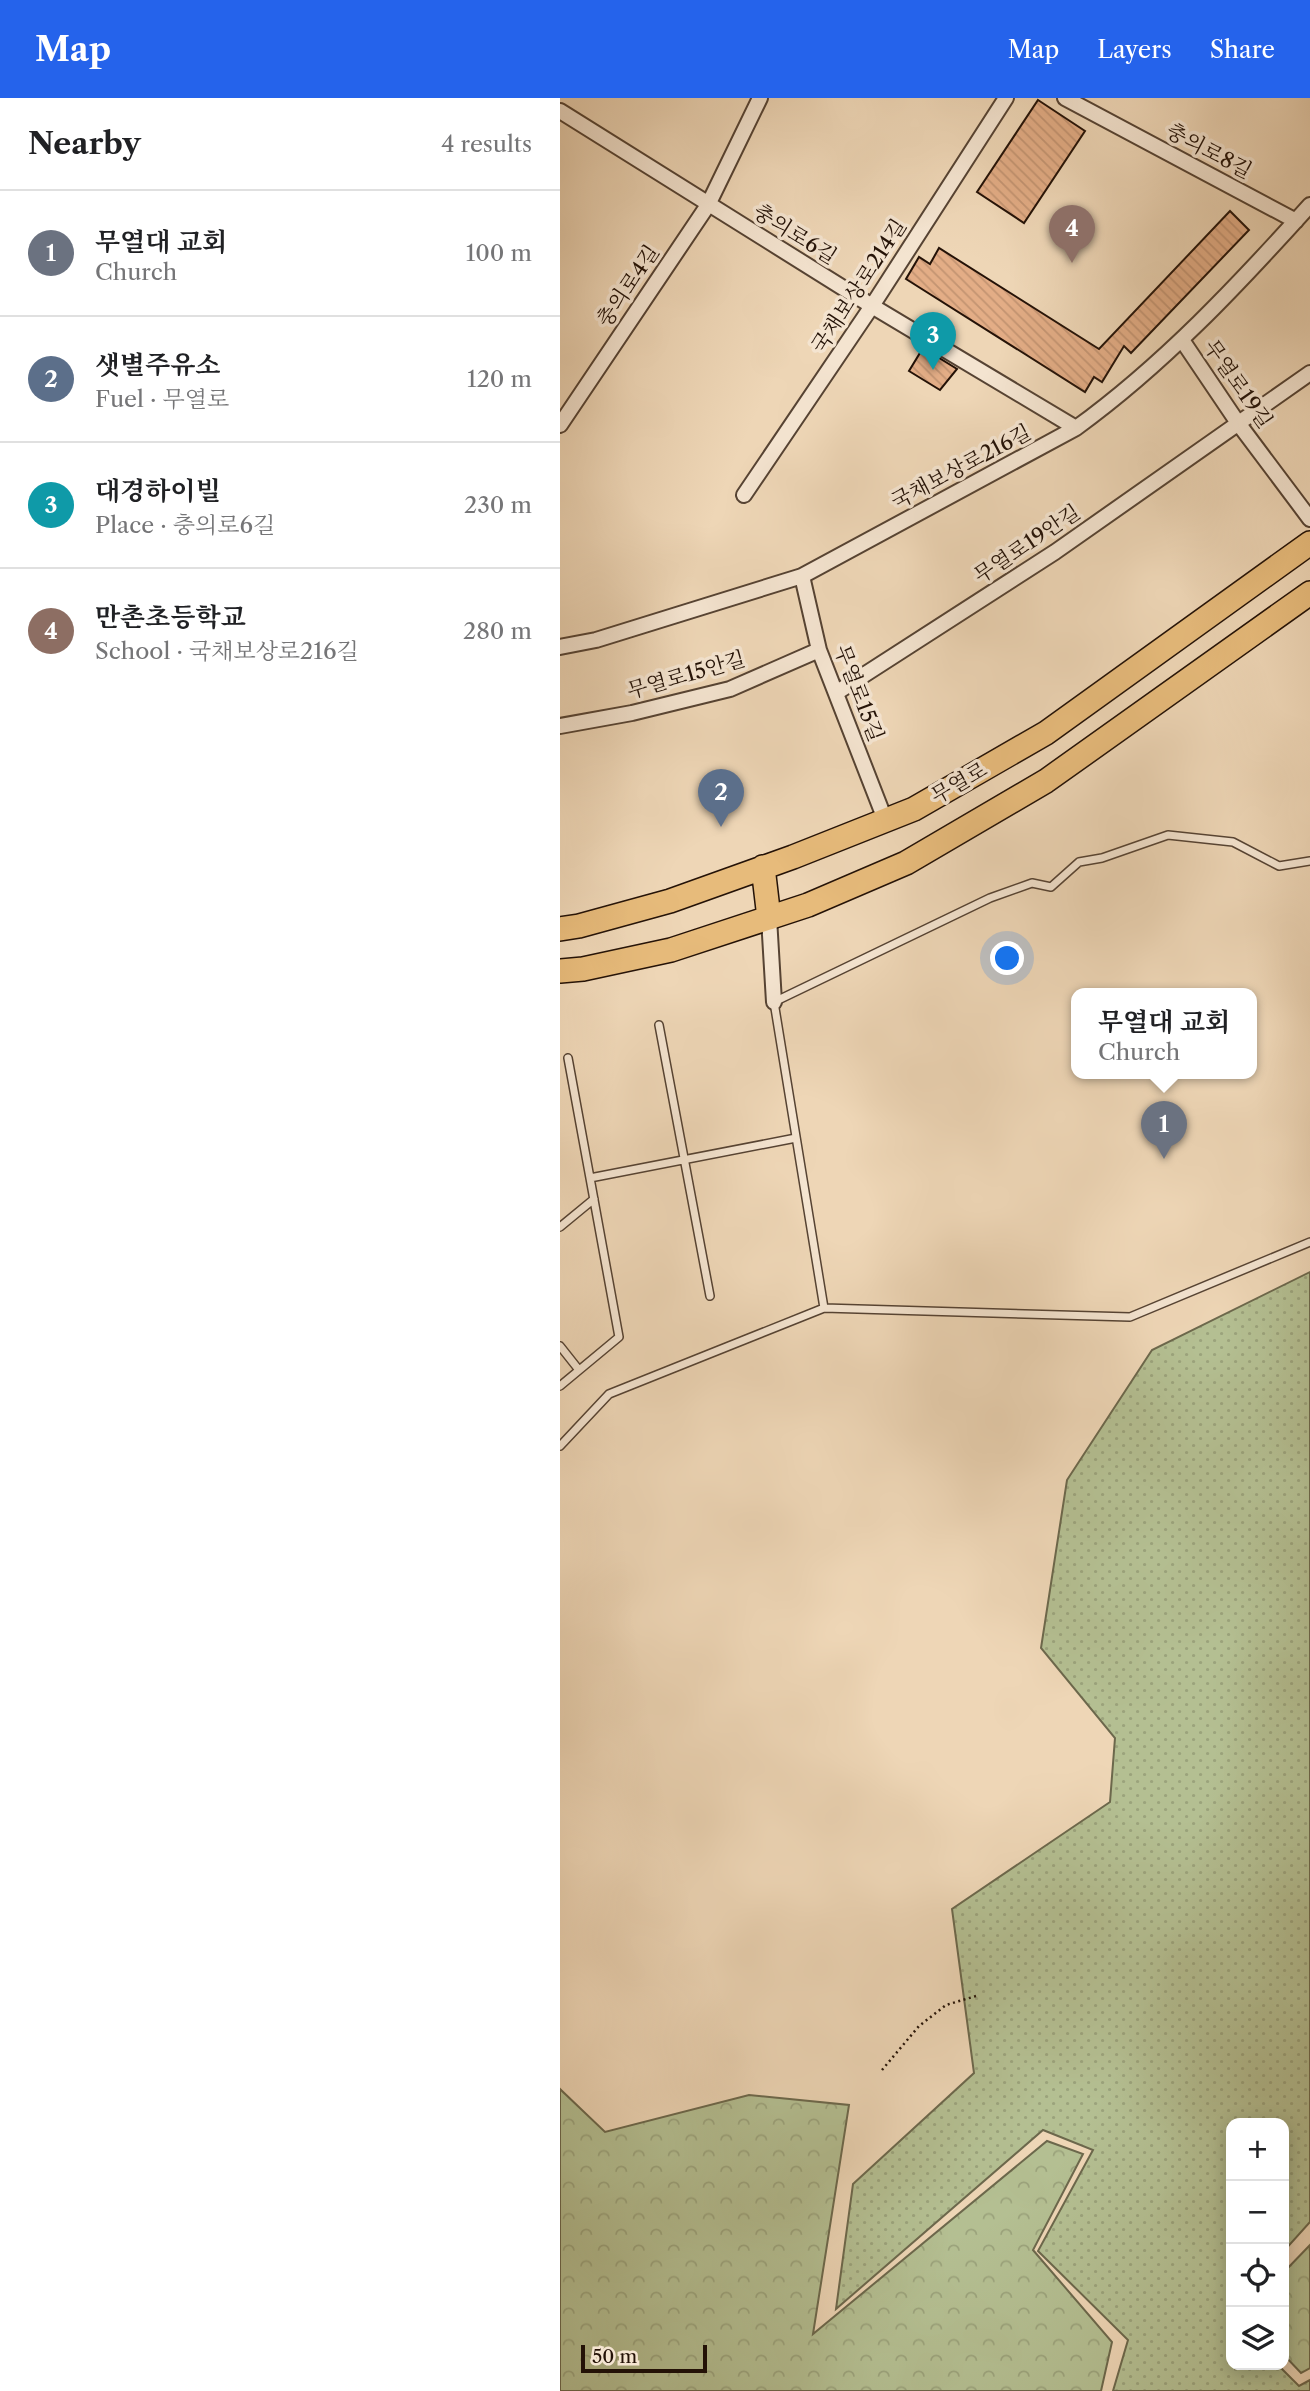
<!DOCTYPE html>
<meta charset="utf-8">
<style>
body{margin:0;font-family:"Libre Caslon Text","Noto Serif KR",serif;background:#f6f6f6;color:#202124}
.controls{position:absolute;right:21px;bottom:21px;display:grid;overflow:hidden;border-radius:14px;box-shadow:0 4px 18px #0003}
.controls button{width:63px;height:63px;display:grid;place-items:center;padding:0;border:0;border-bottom:2px solid #e0e0e0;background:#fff;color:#202124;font:35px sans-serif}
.scale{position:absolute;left:21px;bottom:18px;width:126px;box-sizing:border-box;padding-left:7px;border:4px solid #241207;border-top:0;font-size:19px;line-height:24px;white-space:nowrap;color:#241207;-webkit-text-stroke:5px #f4e4d0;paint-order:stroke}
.you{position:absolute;left:448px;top:861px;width:24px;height:24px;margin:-18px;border:5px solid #fff;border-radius:50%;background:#1a73e8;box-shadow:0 0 0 10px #1a73e833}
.badge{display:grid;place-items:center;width:46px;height:46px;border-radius:50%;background:#2563eb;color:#fff;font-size:23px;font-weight:700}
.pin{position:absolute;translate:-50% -58px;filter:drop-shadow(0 2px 4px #0008)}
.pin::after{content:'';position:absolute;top:37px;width:24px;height:21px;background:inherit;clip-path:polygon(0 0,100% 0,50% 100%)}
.popup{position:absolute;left:511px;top:890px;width:186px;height:91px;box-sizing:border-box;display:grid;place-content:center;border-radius:14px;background:#fff;filter:drop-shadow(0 2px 5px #0005);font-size:23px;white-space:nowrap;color:#757577}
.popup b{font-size:26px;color:#202124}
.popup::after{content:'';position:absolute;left:50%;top:100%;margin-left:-14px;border:14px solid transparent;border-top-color:#fff}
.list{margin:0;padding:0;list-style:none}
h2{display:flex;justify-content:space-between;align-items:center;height:91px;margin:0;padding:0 28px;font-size:30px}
h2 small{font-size:23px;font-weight:400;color:#757577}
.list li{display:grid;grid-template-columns:46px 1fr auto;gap:21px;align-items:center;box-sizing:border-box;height:126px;padding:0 28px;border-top:2px solid #e0e0e0}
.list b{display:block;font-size:26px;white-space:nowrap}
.list p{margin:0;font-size:23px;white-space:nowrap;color:#757577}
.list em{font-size:23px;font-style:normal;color:#757577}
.icon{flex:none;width:38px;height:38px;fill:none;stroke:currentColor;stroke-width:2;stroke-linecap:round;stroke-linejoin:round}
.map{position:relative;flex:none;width:750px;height:2293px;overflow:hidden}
header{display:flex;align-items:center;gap:42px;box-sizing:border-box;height:98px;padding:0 35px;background:#2563eb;color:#fff}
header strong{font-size:33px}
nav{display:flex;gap:38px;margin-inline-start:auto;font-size:24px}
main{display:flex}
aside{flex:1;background:#fff}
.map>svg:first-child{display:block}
.grass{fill:url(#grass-dots);stroke:#6c684c;stroke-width:2}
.forest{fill:url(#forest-crowns);stroke:#6c684c;stroke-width:2}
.building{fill:url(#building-back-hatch);stroke:#241207;stroke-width:2}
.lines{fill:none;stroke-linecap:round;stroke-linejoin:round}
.service-casing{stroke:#564333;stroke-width:10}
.minor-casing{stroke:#564333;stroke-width:18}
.primary-casing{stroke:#241207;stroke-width:26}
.path{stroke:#241207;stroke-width:2.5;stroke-dasharray:2 3.5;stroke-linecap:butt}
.service{stroke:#f4e4d0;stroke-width:7}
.minor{stroke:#f4e4d0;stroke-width:14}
.primary{stroke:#e7bb7b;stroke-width:23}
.labels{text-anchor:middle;stroke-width:7;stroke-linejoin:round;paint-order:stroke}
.street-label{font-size:21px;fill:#241207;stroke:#f4e4d0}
</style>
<header>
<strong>Map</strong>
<nav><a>Map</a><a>Layers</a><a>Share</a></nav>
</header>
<main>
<aside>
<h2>Nearby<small>4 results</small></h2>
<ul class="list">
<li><span class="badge" style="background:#6b7280">1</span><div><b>무열대 교회</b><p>Church</p></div><em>100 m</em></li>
<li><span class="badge" style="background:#5c6f8a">2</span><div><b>샛별주유소</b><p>Fuel · 무열로</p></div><em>120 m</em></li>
<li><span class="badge" style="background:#0f9aa8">3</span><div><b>대경하이빌</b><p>Place · 충의로6길</p></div><em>230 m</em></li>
<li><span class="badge" style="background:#8d6e63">4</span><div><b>만촌초등학교</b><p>School · 국채보상로216길</p></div><em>280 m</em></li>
</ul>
</aside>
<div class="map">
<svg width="750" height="2293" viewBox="0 0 750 2293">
<defs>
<pattern id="grass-dots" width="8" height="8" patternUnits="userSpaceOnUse" patternTransform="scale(1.75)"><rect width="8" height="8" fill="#b4bf92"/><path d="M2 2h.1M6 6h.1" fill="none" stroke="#9ba37c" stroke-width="1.8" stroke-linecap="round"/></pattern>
<pattern id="forest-crowns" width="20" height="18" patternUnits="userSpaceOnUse" patternTransform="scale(1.75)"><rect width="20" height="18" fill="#b4bf92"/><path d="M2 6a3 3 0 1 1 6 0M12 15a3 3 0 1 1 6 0" fill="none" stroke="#9ba37c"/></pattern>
<pattern id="building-back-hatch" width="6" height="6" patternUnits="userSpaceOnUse" patternTransform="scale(1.75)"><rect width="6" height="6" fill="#e3ad86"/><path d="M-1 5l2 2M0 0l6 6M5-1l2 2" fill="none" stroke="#c39472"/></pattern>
</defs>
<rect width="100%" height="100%" fill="#eed6b6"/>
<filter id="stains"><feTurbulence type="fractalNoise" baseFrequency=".00286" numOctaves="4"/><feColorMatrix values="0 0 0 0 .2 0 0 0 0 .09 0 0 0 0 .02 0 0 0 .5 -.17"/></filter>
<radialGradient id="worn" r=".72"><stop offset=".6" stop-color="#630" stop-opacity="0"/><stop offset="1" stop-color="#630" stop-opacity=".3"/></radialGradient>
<path class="grass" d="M750,1174V2124L724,2153V2025H671V2214L668,2217L671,2220V2267H718L739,2288L750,2282V2293H553L568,2242L478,2153L533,2052L483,2032L276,2211L293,2086L414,1975L392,1811L550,1704L555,1640L481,1550L507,1382L592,1252Z"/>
<path class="forest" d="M0,1991L45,2034L189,1997L289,2007L253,2236L487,2043L523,2056L473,2152L552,2244L541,2293H0Z
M750,2147V2270L741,2275L724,2257V2174Z"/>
<path class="building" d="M478,2L525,33L464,125L417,94Z
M670,113L689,132L571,255L564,248L542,284L534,279L525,294L346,181L359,159L370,166L379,150L539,251Z
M363,250L397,271L380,292L349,273Z"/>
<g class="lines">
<defs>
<path id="service" d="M99,927L150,1198
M8,960L30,1080
M0,1129L34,1101
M264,1210L214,904L430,800L472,785L491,789L519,764L542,760L608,737L673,744L719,768L750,763
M0,1248L19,1272
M0,1288L59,1239L30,1080L236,1040
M0,1348L49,1296L264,1210L570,1219L750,1144"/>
<path id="minor" d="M505,0L736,123
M0,13L312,208L516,330
M622,242L678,325L750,421
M0,327L148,107L200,0
M184,397L312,208L446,0
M242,478L259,552L326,724
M0,549L36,542L242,478L516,330C603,267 678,187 750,107
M276,595L495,454L750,275
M0,628L72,615L170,591L259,552
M209,820L214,904"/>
<path id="primary" d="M203,769L209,820
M0,831L19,828L110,803L233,759L354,711L486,635L750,445
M0,873L23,871L111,852L248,807L346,765L486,683L750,495"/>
</defs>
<use href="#service" class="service-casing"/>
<use href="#minor" class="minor-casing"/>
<use href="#primary" class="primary-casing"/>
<path class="path" d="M322,1972L359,1928L386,1907L416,1898"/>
<use href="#service" class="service"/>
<use href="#minor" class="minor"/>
<use href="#primary" class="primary"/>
</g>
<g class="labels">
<g class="street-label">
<text transform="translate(649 53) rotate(28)" y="7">충의로8길</text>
<text transform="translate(235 136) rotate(32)" y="7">충의로6길</text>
<text transform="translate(68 188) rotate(-56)" y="7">충의로4길</text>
<text transform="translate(299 188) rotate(-57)" y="7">국채보상로214길</text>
<text transform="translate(678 286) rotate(55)" y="7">무열로19길</text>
<text transform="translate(401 369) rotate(-28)" y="7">국채보상로216길</text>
<text transform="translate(467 446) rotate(-34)" y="7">무열로19안길</text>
<text transform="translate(126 577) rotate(-16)" y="7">무열로15안길</text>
<text transform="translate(299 595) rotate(69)" y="7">무열로15길</text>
<text transform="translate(399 685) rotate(-30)" y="7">무열로</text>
</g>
</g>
<rect width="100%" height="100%" filter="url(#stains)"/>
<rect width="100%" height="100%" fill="url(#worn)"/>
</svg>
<div class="controls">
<button>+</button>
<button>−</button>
<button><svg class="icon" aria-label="locate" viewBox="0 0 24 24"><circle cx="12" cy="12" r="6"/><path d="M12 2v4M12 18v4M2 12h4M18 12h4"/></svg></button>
<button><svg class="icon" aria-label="layers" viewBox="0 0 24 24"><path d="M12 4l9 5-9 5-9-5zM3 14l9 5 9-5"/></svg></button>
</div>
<div class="scale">50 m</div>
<div class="you"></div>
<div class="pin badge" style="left:604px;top:1061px;background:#6b7280">1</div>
<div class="popup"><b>무열대 교회</b>Church</div>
<div class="pin badge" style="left:161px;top:729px;background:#5c6f8a">2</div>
<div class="pin badge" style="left:373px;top:272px;background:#0f9aa8">3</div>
<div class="pin badge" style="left:512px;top:165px;background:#8d6e63">4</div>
</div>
</main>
